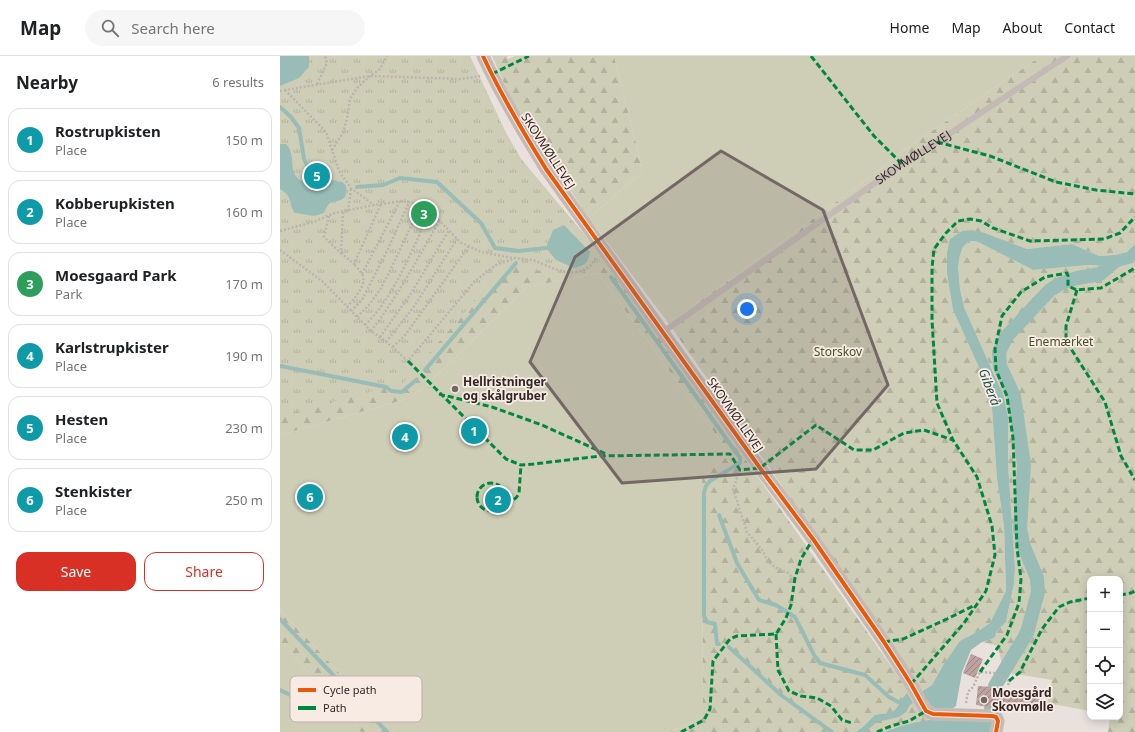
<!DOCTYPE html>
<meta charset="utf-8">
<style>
body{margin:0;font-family:"Noto Sans",sans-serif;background:#f6f6f6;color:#202124}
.controls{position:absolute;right:12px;bottom:12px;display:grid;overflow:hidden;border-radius:8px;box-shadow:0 2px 10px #0003}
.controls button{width:36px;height:36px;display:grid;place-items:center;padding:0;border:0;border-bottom:1px solid #e0e0e0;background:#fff;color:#202124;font:20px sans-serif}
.you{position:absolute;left:467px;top:253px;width:14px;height:14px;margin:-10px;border:3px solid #fff;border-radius:50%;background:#1a73e8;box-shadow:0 0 0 6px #1a73e833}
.badge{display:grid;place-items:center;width:26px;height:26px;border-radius:50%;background:#d93025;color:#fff;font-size:13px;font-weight:700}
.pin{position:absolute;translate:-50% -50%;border:2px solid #fff;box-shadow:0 1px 4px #0006}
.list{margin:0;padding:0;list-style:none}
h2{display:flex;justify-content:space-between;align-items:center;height:52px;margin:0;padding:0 16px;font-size:17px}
h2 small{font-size:13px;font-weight:400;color:#757577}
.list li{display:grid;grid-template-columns:26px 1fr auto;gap:12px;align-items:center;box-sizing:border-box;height:64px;margin:0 8px 8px;padding:0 8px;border:1px solid #e0e0e0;border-radius:12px}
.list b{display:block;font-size:15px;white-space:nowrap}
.list p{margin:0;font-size:13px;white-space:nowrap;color:#757577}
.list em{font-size:13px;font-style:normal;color:#757577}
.actions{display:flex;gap:8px;padding:12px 16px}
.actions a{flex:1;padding:9px 0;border:1px solid #d93025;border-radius:12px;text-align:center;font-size:14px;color:#d93025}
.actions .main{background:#d93025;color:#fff}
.icon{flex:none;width:22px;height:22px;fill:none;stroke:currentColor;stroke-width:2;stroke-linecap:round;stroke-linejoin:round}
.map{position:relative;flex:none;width:855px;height:676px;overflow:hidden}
header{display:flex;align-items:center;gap:24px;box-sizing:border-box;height:56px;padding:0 20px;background:#fff;border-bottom:1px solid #e0e0e0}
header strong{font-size:19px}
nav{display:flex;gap:22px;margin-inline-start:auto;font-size:14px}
.search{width:280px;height:36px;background:#f6f6f6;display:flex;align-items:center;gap:10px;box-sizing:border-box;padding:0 14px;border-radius:22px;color:#757577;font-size:15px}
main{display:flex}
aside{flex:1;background:#fff}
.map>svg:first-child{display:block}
.grass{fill:#ceceb7}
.forest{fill:url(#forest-firs)}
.park{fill:url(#park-tufts)}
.water{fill:#99bdb6}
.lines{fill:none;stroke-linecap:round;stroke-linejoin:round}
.stream{stroke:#99bdb6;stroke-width:4}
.canal{stroke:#99bdb6;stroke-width:14}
.building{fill:url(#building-hatch)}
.path{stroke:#bcb3af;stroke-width:2.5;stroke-dasharray:2 2;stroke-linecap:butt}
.service{stroke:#c3bab6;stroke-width:6}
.minor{stroke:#c3bab6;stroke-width:13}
.quiet{stroke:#00873e;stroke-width:3;stroke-dasharray:6 3;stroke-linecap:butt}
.cycleway-casing{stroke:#f8ebe3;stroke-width:6}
.cycleway{stroke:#e8590c;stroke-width:4}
.marked{fill:#736865;fill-opacity:0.2;stroke:#736865;stroke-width:3;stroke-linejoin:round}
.poi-dot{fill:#736865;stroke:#f8ebe3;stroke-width:1.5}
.labels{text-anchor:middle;stroke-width:3.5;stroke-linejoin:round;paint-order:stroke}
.street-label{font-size:12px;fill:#332725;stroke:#f8ebe3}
.park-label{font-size:12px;fill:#495129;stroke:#f8ebe3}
.poi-label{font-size:12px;font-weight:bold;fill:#332725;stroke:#f8ebe3;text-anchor:start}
.water-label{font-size:13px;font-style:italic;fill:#1c544e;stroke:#f8ebe3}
.key{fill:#f8ebe3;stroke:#bdb0aa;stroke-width:1}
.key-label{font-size:11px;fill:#332725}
</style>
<header>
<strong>Map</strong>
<div class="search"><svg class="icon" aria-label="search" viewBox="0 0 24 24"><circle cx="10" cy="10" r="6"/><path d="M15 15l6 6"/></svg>Search here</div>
<nav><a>Home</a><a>Map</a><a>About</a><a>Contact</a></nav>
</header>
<main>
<aside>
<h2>Nearby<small>6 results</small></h2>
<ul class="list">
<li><span class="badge" style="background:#0f9aa8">1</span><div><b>Rostrupkisten</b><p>Place</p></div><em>150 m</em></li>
<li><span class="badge" style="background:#0f9aa8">2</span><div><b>Kobberupkisten</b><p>Place</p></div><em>160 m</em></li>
<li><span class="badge" style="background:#2e9e5b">3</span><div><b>Moesgaard Park</b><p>Park</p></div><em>170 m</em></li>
<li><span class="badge" style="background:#0f9aa8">4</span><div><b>Karlstrupkister</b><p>Place</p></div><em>190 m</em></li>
<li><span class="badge" style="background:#0f9aa8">5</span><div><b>Hesten</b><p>Place</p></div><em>230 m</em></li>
<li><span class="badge" style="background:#0f9aa8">6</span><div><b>Stenkister</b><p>Place</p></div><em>250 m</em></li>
</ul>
<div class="actions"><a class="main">Save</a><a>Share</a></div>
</aside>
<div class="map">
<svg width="855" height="676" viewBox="0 0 855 676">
<defs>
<pattern id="forest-firs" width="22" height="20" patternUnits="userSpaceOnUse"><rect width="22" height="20" fill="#ceceb7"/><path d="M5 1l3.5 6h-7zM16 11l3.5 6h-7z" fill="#b1b19d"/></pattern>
<pattern id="park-tufts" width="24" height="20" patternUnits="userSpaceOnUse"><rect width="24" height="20" fill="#ceceb7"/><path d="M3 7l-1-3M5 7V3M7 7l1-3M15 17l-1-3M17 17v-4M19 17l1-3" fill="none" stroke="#b1b19d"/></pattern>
<pattern id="building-hatch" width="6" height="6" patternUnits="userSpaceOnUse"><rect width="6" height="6" fill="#bea29f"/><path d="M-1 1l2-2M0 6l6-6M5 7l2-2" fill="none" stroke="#9b8481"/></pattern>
</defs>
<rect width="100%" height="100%" fill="#eae1dd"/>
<path class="grass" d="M334,0H761L617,99L601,113L389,268L309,162L363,115Z
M318,217L450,398L422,422L423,661L390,676H115L0,554V379L130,342L149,327L247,231Z
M0,585L76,669L81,676H0Z"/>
<path class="forest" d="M212,0H227L228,3L235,0H334L363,115L309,162L261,91L231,43Z
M761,0H855V188L847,196L835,199L819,200L792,188L747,193L705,177L667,197V218L673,254L711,338L717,423L724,470L726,536L710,567L701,574L688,580L658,619L652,629L641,636L601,572L389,268L601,113L617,99Z
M0,40L214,52L226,77L241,103L323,201L649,664L613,672L605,676H390L423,661L422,422L450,398L318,217L247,231L149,327L130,342L0,379Z
M693,185L698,186L753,214L809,209L839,211L852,207L855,204V676H828L830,661H840V523H810V655L767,647L772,624L723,616L718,590L702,586L712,583L715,581L717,575L726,566L734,528L735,512L728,407V361L724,341L684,251L680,233L678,211L680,199L683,191L688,186Z
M0,554L115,676H81L76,669L0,585Z"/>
<path class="park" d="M0,0H190L226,77L241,103L323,201C319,205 315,212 309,214C284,227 254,213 229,206L123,327L0,360Z"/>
<path class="water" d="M0,0H29V11L19,22L0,30Z
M0,88H6C18,100 5,120 25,126L33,122L62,126C68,129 67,135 65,141C59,147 54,144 49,148C47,150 45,154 44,157L34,160L16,157C14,155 11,152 11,149C9,140 8,138 0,133Z
M284,169L310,196C308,208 305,209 294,212L276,204L266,192L273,174Z
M692,174L705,177L747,193L792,188L819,200L835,199L847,196L855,188V204L853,207L839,211L809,209L753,214L698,186L693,185L688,186L683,191L680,199L678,211L680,233L684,251L724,341L728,361V407L735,512L734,528L726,566L717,575L715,581L712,583L702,586L691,594L682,616L676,650L669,655L658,654L651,650L641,636L652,629L664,608L680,585L700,574L710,567L726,535L724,470L717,423L711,338L673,254L667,218V197L670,183L682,175Z
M627,637L633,647L630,649L626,656L619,661L597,666L585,676H576L584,670L595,659L609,657L614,655L619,649L622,643Z
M656,663L713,666L711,676H605C621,669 639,665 656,663Z"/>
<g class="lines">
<path class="stream" d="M0,51L11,61L19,72L24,103L33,122
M77,131L103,129L120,122L157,126L201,167L215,192L239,195L266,192
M331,221L460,402V407L430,425L426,430L424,436V560L427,566L435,568L437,588H439
M0,310L106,331L111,335L122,336L136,324
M145,314L236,207
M439,459L457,507L479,544L496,549L515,561L534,599L540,607L585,619L609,641L624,649
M0,563L107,676
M449,591L501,639L552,676
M0,634L40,653L89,658"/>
<path class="canal" d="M711,653L715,630L747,577L758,536L757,522L744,491L740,473L744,409L734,340L720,310L719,296L727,280L770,234L780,228L797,222L820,218L834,206"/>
</g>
<path class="building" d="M691,598L703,603L695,622L683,617Z
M698,630L712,631V632L749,640V641L760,643L757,656L746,654V656L710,649V651L696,649Z"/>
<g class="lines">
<path class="path" d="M37,28L47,7L45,0
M5,34L46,76L59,115L71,132L94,149
M0,35L5,34L90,20L181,23L200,20
M52,94L63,77L67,62L70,43L77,32L90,20L100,13L107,0
M68,155L71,132
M49,160L44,181L61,197L63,156
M0,175L33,166L55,157L94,149L122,145L139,148L155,160L180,186L201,196L233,202L253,204L280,215L290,217L302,215L310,210L316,202
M0,194L42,225L90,274L110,289L128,305L195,225L216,209L233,203
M61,197L74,208L101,148
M82,218L120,145
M67,251C74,243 88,228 82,218C80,214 76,211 74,208
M71,255L82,244L85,238L108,193L129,146
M77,261L89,249L101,232L109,217L141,149
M85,269C115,240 132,193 150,156
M91,275C118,240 138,202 160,164
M100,281L130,239L169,174
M106,286L133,252L177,183
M113,291L126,278L189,190
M460,414L453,433L467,476L483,495L488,506L498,513L508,517L515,524
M711,639L719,640
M686,647L688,636L693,631L700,616L714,617L729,625L728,631"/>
<path class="service" id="s1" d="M383,276L622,108L657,86L787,0"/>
<path class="minor" d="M203,0C221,39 243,76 266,113L480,412L533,483L604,586L631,628L646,655L653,658L712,660L716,661L718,665L716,676"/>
<path class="quiet" d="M531,0L594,80L622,108
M212,18L249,0
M657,86L710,100L776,126L816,134L855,138
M797,234L786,270V285L825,346L841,400L855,424
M128,305L226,403L241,409L254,408L320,400L450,398L460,414L480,412L536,369L574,394H593L624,377L644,374L673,384
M159,338L212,351L262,369L326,398
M197 441a14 14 0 1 1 28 0a14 14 0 1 1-28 0Z
M225,444C232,445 236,444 239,437L241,409
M840,539L851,537L855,535
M496,578L498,614L509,635L521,640L537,642L551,650L562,664L572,667
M604,586L623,583L667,563L695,549
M700,616L727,579L739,547L741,523L737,492L733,382L727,340L716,314L715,293L722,260L741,236L765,221L787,217L788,220V230L797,234L821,232L855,212
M729,625L740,616L762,573L779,551L790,546L810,542
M631,628L684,567L706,535L715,499L712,470L697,421L673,384L657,347L652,264V212L654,193L666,177L678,165L690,163L701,165L713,172L750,185L824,183L840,177L855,161
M401,676L424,664L430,653L433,605L450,583L457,580L496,578L506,562L511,549L515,522L521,503L533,483
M597,676L611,670L629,665L646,655"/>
<defs>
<path id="cycleway" d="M203,0C221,39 243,76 266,113L480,412L533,483L604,586L631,628L646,655L653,658L712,660L716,661L718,665L716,676"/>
</defs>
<use href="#cycleway" class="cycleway-casing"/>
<use href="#cycleway" class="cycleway"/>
</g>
<path class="marked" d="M441,95L543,154L608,329L536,413L342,427L250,306L295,201Z"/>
<g class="poi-dot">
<circle cx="175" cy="333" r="4"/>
<circle cx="704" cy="644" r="4"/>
</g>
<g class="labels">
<g class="street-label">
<text transform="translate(268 95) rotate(57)" y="4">SKOVMØLLEVEJ</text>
<text dy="4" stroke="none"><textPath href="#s1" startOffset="305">SKOVMØLLEVEJ</textPath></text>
<text transform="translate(455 359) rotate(55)" y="4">SKOVMØLLEVEJ</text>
</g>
<g class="park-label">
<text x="781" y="290">Enemærket</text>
<text x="558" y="300">Storskov</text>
</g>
<g class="poi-label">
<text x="183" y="330">Hellristninger<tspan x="183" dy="14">og skålgruber</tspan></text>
<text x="712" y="641">Moesgård<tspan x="712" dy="14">Skovmølle</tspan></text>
</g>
<g class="water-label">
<text transform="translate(710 331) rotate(69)" y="5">Giberå</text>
</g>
</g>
<rect x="10" y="620" width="132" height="46" rx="6" class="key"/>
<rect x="18" y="632" width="18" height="4" fill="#e8590c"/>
<rect x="18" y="650" width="18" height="4" fill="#00873e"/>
<g class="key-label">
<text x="43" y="638">Cycle path</text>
<text x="43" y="656">Path</text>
</g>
</svg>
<div class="controls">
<button>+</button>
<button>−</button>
<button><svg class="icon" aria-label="locate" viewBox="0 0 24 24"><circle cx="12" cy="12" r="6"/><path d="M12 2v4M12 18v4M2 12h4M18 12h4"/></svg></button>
<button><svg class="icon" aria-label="layers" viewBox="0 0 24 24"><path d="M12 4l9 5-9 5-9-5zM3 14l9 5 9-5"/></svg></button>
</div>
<div class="you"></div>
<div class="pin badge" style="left:194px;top:375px;background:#0f9aa8">1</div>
<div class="pin badge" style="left:218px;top:444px;background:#0f9aa8">2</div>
<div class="pin badge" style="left:144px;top:158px;background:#2e9e5b">3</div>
<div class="pin badge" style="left:125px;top:381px;background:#0f9aa8">4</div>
<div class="pin badge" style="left:37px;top:120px;background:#0f9aa8">5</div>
<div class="pin badge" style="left:30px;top:441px;background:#0f9aa8">6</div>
</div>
</main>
